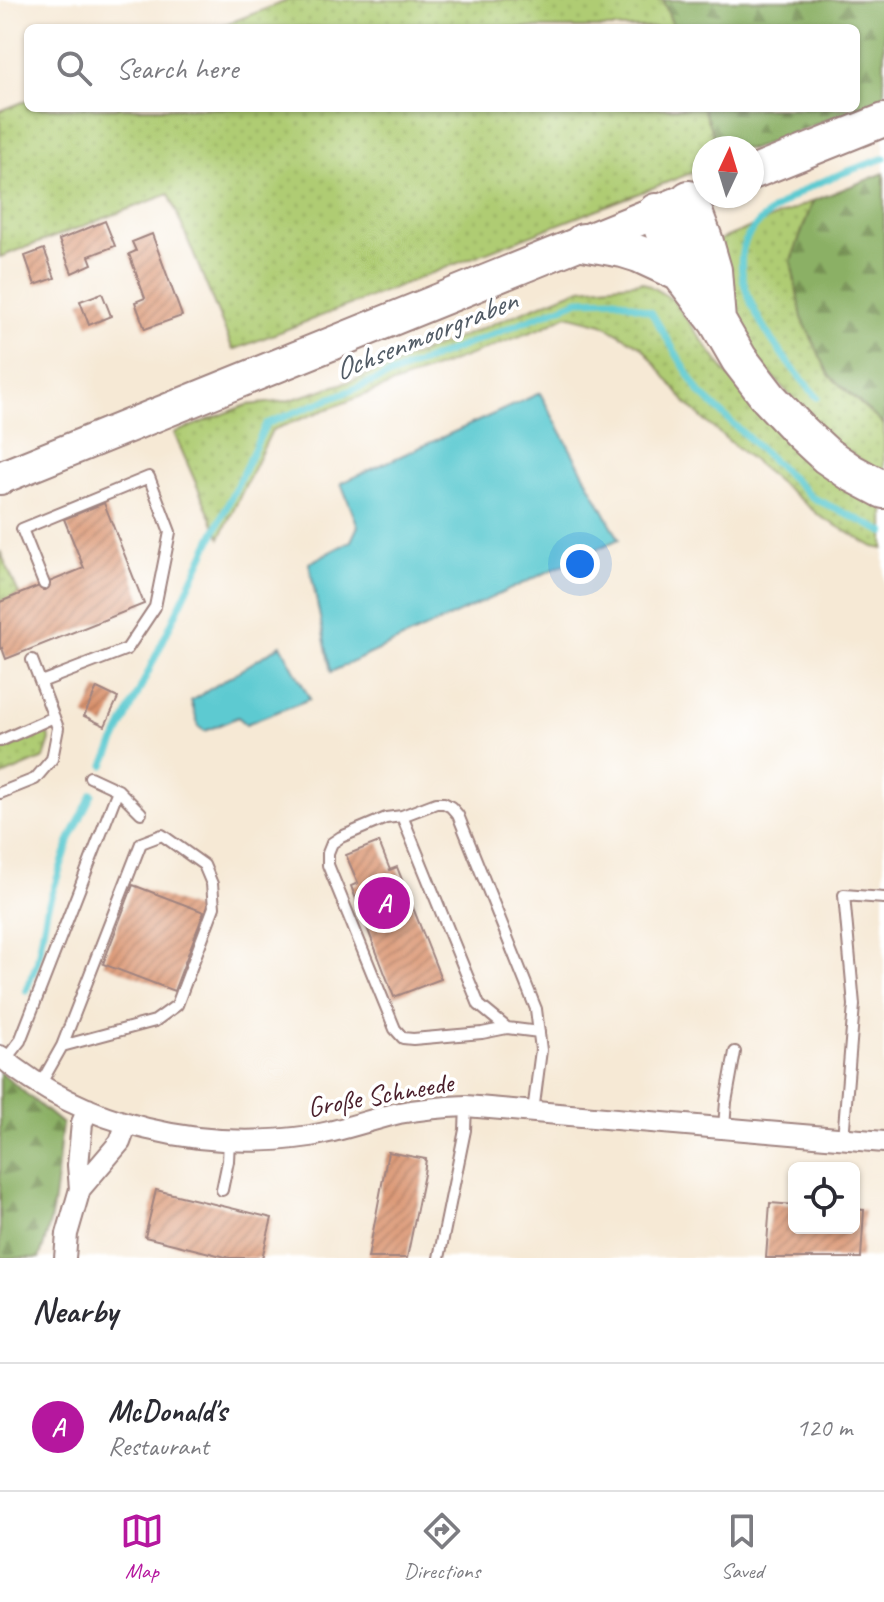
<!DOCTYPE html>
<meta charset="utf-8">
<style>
body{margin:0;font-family:Caveat,sans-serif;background:#f7f7f7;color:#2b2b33}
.controls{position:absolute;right:24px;bottom:24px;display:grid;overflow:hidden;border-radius:12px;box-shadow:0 2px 6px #0004}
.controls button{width:72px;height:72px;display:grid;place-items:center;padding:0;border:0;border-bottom:2px solid #e1e1e2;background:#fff;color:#2b2b33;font:40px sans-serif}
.compass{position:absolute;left:692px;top:136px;width:72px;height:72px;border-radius:50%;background:#fff;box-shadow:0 2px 6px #0004;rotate:4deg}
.you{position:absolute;left:580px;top:564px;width:28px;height:28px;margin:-20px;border:6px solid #fff;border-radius:50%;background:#1a73e8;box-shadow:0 0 0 12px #1a73e833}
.badge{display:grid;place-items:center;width:52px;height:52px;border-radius:50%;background:#b5179e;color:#fff;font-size:26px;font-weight:700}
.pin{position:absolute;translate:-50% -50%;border:4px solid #fff;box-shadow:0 2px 8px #0006}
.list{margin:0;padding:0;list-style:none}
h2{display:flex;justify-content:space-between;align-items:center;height:104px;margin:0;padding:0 32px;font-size:34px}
h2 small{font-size:26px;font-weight:400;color:#7c7c81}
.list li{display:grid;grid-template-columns:52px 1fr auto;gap:24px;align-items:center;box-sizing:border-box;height:128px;padding:0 32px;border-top:2px solid #e1e1e2}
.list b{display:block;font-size:30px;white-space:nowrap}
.list p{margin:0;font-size:26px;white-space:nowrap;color:#7c7c81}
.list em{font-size:26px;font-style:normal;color:#7c7c81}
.icon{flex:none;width:44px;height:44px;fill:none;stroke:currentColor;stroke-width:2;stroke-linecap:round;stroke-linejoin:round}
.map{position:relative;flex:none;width:884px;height:1258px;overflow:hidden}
.search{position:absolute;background:#fff;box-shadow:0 2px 6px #0004;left:24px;right:24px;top:24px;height:88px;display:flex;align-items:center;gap:20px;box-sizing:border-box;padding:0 28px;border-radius:12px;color:#7c7c81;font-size:30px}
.sheet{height:232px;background:#fff}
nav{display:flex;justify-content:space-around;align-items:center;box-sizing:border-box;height:112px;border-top:2px solid #e1e1e2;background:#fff;font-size:22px;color:#7c7c81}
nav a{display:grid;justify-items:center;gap:4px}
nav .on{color:#b5179e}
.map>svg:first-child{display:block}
.grass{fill:url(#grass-dots);stroke:#7c764f;stroke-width:2}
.forest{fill:url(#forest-firs);stroke:#6a6848;stroke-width:2}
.water{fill:#5dcad1;stroke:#54747e;stroke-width:2}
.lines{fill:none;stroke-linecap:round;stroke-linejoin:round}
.stream{stroke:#5dcad1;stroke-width:7}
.building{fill:url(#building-hatch)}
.lane-casing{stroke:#a08480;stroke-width:14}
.street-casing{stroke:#a08480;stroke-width:24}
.primary-casing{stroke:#a08480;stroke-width:36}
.highway-casing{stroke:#a08480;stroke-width:40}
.lane{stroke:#fff;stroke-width:10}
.street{stroke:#fff;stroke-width:20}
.primary{stroke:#fff;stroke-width:32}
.highway{stroke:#fff;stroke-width:36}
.labels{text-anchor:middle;stroke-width:7;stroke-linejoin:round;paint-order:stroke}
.street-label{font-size:28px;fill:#4a1f2b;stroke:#fff}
.water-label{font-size:30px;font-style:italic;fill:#515b65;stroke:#fff}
</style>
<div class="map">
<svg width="884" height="1258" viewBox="0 0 884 1258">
<defs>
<pattern id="grass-dots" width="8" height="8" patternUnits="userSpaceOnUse" patternTransform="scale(2)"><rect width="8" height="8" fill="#afcc73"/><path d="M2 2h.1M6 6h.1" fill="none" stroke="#98af64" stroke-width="1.8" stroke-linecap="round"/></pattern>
<pattern id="forest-firs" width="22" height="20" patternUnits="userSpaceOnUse" patternTransform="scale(2)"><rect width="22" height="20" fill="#8bb065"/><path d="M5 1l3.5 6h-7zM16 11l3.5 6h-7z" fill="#748f53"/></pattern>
<pattern id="building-hatch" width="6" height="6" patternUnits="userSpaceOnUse" patternTransform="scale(2)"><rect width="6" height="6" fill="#d9926d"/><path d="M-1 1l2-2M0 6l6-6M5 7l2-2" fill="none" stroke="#b2775a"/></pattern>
</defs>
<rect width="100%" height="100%" fill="#fff"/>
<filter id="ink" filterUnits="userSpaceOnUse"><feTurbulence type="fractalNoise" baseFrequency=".0125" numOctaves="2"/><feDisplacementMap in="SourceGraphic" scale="16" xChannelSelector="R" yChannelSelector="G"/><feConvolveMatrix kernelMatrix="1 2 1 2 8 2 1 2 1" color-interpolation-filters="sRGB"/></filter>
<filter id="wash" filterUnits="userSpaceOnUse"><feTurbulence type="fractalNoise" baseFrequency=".006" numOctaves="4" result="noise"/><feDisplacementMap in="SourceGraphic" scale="32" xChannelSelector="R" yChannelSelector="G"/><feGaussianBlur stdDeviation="1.8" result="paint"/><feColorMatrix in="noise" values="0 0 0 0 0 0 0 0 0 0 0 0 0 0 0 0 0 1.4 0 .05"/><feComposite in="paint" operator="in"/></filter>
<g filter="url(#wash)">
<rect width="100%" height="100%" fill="#f6e9d5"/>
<path class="grass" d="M289,0H663L674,28H216Z
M28,100V108H703L718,148H704V168L233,350L169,194L0,257V111Z
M813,201L791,261L829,375L884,425V474L836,444L754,357L737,321L714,253L715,242Z
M643,282L672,299L726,373L759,406L884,505V549L874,547L821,517L706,422L686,403L642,347L602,324L567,315L544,327L272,430L220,538L174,433L247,405L287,401L357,379L581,288Z
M0,551L19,594L0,602Z
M46,731L50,740L44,758L0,777V752Z"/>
<path class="forest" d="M663,0H884V98L752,149L718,148L703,108H856V28H674Z
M884,173V425L829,375L802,318L791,261L813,201Z
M0,1072L62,1124C57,1168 56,1217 39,1258H0Z"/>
<path class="water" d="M540,393L619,539L331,672L309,563L351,541L358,526L341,483Z
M281,645L310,699L246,724L238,717L205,731L199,727L191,701Z"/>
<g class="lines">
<path class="stream" d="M817,397C786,362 726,291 745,242C753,222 781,204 799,193C822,179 858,168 884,158
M104,765L266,424L579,300L616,299L651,312L700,393L813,498L884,532
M26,990L37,963L47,909L70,839L92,794"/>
</g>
<g id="blocks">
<path class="building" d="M105,221L115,246L89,256L92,264L72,273L59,240Z
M152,234L182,316L145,329L135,302L145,298L129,254L136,251L132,242Z
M44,249L55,278L35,285L25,256Z
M102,293L111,316L89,325L80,301Z
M104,503L144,604L6,659L2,648L0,649V602L84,568L64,519Z
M97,688L118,698L105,726L84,716Z
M379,842L390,870L397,867L441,979L394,997L351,886L358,883L346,855Z
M133,885L204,912L174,991L103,964Z
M388,1152L426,1159L424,1174L407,1258H368Z
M156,1190L272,1218L262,1258H230L145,1237Z
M770,1203L794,1205V1228H854V1209L864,1210L861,1258H766Z"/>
</g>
</g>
<g filter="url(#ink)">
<use href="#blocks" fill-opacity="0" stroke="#a08480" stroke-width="2"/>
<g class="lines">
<defs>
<path id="lane" d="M41,682L127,649L155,607L170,532L149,477L22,529L44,584
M0,741L54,717
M90,777L118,790L141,813
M0,793L35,779L52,759L58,728L32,660
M402,816L479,1005L507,1028
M5,1060L20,1041L118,790
M40,1085L62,1046L141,843L162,835L204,865L212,884L214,907L177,1005L155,1021L62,1046
M533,1112L541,1050L536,1009L458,815L451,807L444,803H436L402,816L386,818L341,837L332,843L328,853V865L395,1029L403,1038L413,1039L482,1033L507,1028L539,1032
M724,1127L726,1102L735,1052
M843,1139L854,1005L844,895L884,898
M222,1190L228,1161L229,1140
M439,1258L465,1130L466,1106"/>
<path id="street" d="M0,1056C84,1127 203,1152 310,1136C340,1131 370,1120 399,1113C421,1109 444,1107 466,1106L884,1142
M80,1189L120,1142L127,1123
M65,1258L67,1234L80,1189L78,1165L82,1123L88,1109"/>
<path id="primary" d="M752,173L884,120
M0,478L679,203"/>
<path id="highway" d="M689,199L704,239L713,270L717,321
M656,212L680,273L717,321L739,359L769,398L800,431L827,456L852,473L884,490
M583,242L623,249L639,254L680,273"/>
</defs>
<use href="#lane" class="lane-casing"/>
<use href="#street" class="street-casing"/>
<use href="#primary" class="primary-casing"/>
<use href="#highway" class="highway-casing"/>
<use href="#lane" class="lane"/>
<use href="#street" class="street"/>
<use href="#primary" class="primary"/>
<use href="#highway" class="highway"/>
</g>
</g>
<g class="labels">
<g class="street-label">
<text transform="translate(380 1094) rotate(-10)" y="10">Große Schneede</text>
</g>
<g class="water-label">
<text transform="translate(425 335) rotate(-22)" y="10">Ochsenmoorgraben</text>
</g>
</g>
</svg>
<div class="controls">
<button><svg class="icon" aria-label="locate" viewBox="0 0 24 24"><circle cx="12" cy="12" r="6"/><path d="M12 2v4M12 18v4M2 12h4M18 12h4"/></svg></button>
</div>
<svg class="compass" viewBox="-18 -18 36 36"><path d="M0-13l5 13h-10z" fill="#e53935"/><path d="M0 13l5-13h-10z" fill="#7c7c81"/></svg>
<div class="you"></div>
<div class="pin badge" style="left:384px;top:903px">A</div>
<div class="search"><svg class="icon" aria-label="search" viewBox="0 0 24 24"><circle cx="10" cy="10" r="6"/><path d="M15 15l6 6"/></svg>Search here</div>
</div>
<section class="sheet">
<h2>Nearby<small></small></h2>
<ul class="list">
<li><span class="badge">A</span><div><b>McDonald's</b><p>Restaurant</p></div><em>120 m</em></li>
</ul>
</section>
<nav>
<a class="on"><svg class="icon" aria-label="map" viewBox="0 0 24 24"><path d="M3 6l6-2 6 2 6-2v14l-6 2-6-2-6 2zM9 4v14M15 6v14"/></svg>Map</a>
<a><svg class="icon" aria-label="directions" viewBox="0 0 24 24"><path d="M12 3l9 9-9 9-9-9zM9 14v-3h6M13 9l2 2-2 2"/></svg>Directions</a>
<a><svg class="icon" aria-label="saved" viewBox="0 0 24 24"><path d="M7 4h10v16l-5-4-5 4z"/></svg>Saved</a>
</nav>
